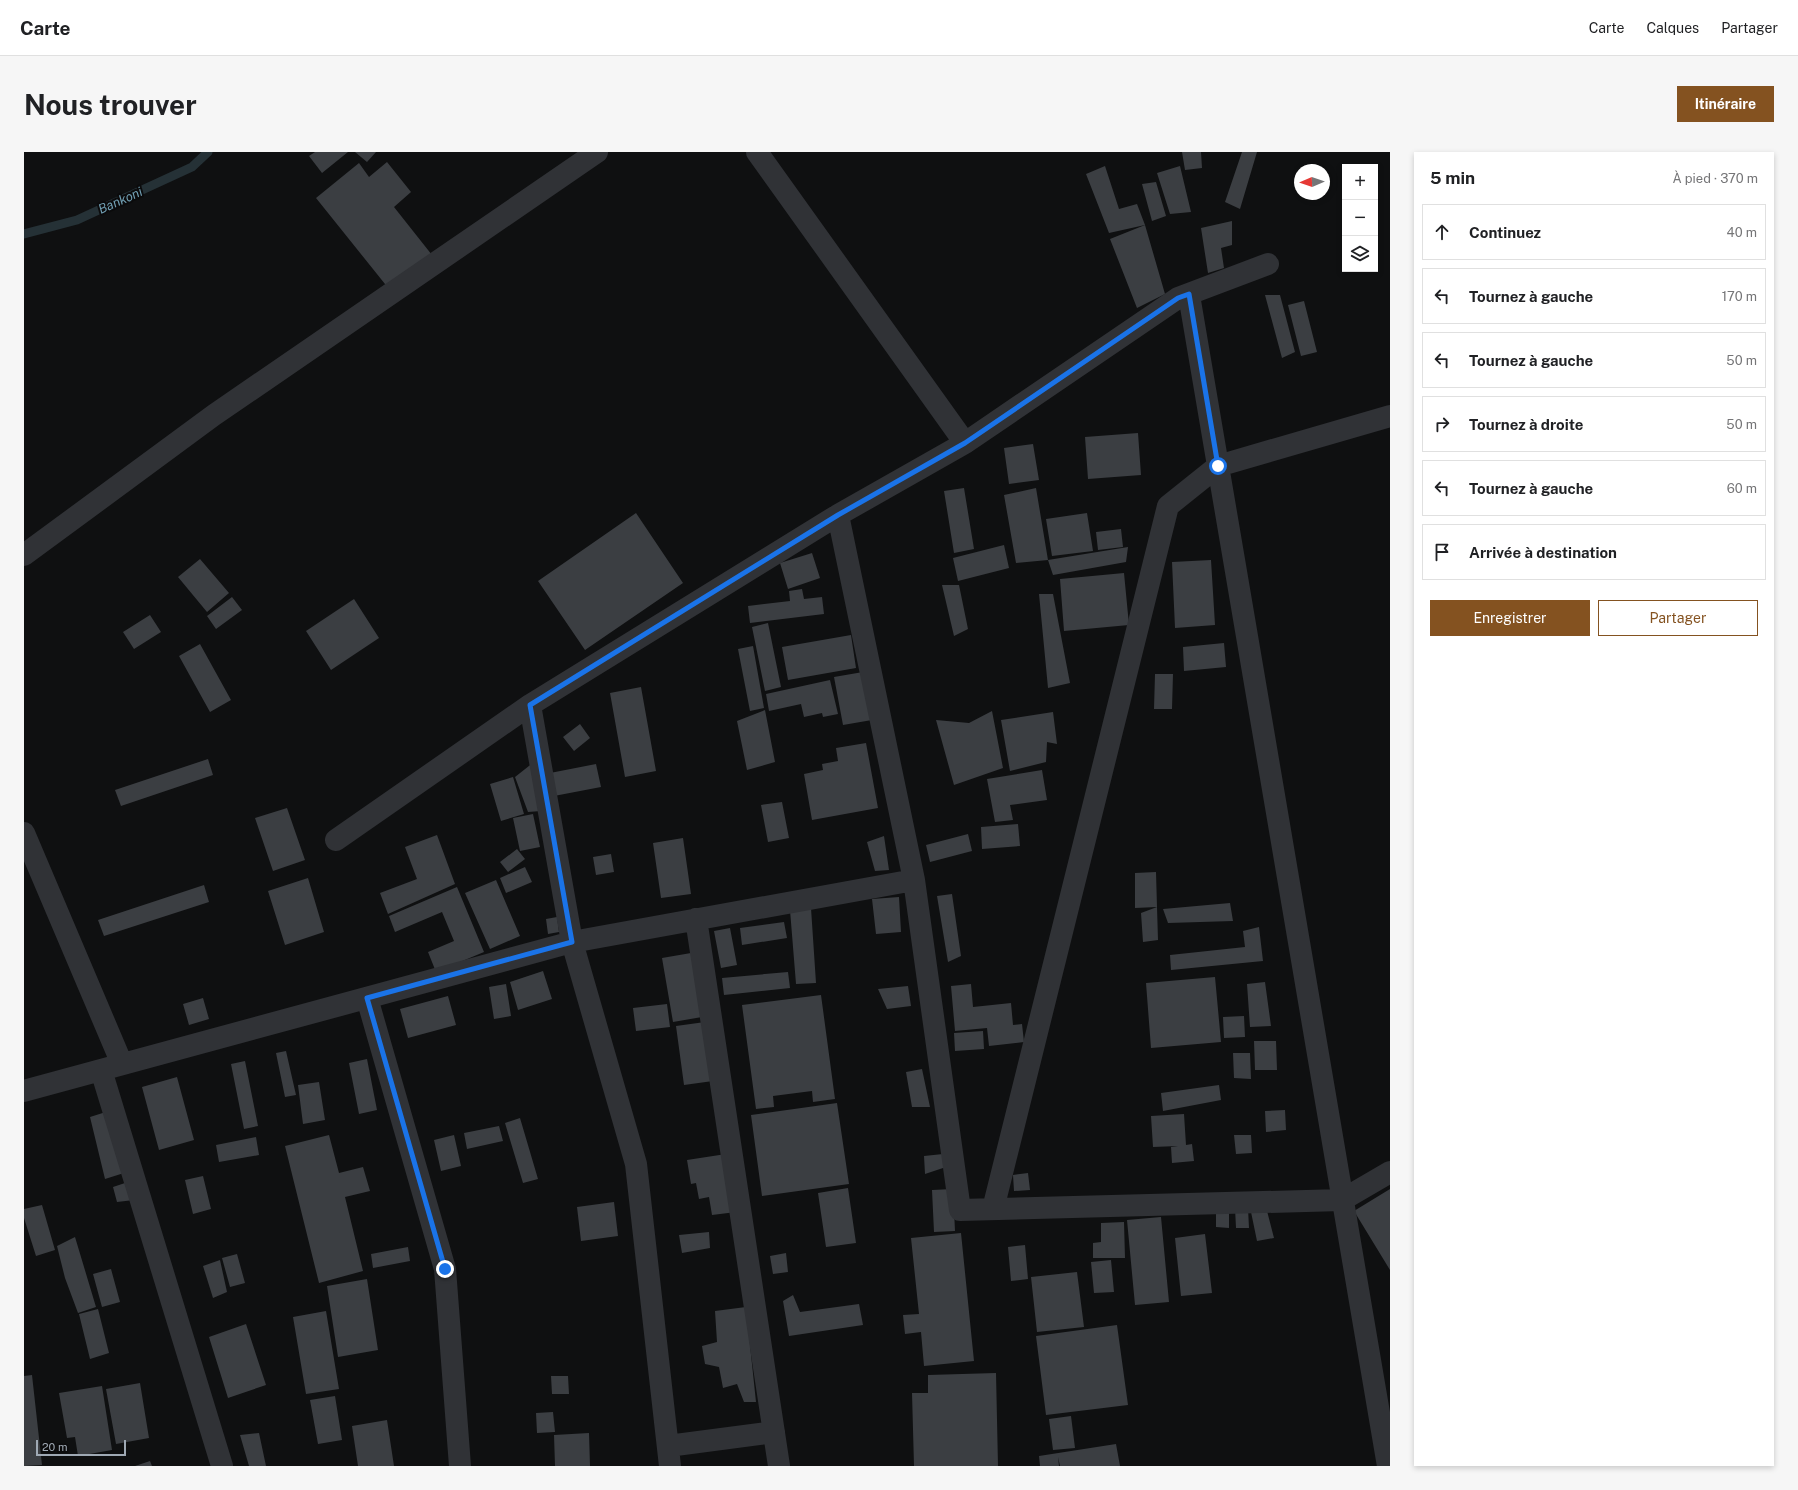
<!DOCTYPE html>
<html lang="fr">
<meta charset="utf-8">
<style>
body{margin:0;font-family:"Public Sans",sans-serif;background:#f6f6f6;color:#202124}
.controls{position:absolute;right:12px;top:12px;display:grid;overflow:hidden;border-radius:0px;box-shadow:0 2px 6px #0003}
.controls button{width:36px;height:36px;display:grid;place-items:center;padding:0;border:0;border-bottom:1px solid #e0e0e0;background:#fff;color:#202124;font:20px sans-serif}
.compass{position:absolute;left:1270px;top:12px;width:36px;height:36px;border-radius:50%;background:#fff;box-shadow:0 2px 6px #0003;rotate:268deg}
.scale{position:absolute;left:12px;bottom:10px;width:90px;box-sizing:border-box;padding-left:4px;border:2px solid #9fa9b4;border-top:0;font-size:11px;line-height:14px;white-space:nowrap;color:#9fa9b4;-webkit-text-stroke:3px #0b0b0c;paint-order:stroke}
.stop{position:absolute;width:12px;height:12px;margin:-9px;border:3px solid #1a73e8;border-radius:50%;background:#fff}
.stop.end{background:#1a73e8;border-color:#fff;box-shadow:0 1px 4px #0008}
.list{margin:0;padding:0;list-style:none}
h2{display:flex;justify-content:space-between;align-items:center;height:52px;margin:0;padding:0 16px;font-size:17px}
h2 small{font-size:13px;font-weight:400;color:#757577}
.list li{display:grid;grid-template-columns:26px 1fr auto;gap:12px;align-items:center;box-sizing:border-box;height:56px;margin:0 8px 8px;padding:0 8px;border:1px solid #e0e0e0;border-radius:0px}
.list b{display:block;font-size:15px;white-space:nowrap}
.list em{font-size:13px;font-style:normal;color:#757577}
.actions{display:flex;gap:8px;padding:12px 16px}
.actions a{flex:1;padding:9px 0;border:1px solid #845220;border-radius:0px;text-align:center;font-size:14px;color:#845220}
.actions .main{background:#845220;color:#fff}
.icon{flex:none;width:22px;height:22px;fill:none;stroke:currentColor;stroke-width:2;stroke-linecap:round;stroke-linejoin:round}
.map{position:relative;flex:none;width:1366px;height:1314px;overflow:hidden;border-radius:0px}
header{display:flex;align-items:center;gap:24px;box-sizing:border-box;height:56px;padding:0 20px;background:#fff;border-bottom:1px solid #e0e0e0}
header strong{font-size:19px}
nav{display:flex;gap:22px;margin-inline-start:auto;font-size:14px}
.intro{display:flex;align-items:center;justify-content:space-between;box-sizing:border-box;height:96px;padding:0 24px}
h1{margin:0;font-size:28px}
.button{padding:10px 18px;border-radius:0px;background:#845220;color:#fff;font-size:14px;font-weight:700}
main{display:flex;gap:24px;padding:0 24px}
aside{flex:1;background:#fff;border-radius:0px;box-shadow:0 2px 6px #0003}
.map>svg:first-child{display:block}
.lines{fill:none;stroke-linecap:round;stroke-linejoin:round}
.stream{stroke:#253136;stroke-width:9}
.building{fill:#3b3e42}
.minor{stroke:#303236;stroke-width:22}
.route{stroke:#1a73e8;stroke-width:5}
.labels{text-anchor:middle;stroke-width:4;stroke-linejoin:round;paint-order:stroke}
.water-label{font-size:13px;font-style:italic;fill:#719fb3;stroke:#0b0b0c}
</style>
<header>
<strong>Carte</strong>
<nav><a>Carte</a><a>Calques</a><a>Partager</a></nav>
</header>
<div class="intro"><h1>Nous trouver</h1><a class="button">Itinéraire</a></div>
<main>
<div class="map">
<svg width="1366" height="1314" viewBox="0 0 1366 1314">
<rect width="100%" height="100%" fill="#0f1011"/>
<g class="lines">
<path class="stream" d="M0,82L53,68L168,15L184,0"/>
</g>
<path class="building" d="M291,0H324L298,21L285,4Z
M331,0H352L343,10Z
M1158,0H1177L1178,16L1161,18Z
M1218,0H1233L1216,57L1201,50Z
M363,10L387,40L370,55L408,103L365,137L292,46L335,11L345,25Z
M1081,14L1095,57L1113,52L1121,73L1141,142L1113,156L1086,87L1121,73L1085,81L1062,22Z
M1156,14L1167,60L1146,62L1133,21Z
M1132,30L1142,64L1128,69L1118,32Z
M1208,69V93L1197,96L1200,116L1184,121L1177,76Z
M1241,143H1256L1271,200L1258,206Z
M1280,149L1293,200L1277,204L1264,153Z
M1114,281L1117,323L1064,327L1061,285Z
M1009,292L1015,328L985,332L980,296Z
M940,336L950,397L930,401L920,339Z
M1012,336L1024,408L992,411L980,343Z
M612,361L659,431L561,498L514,429Z
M1063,361L1069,399L1028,404L1022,367Z
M1097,377L1099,395L1074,398L1072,380Z
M980,393L985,416L934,429L929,406Z
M1104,395L1102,410L1029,423L1024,408Z
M788,401L796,426L764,437L756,411Z
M176,407L205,441L183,460L154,425Z
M1187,408L1191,473L1151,476L1148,410Z
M1100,421L1105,473L1040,479L1036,427Z
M918,433H935L944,477L930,484Z
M778,437L780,447L798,445L800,462L726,471L724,454L766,449L765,439Z
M1015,442H1029L1046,531L1024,536Z
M208,445L218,458L192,477L183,464Z
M330,447L355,486L307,518L282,479Z
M126,463L137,480L110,497L99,480Z
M744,471L757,535L741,539L728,475Z
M827,483L832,516L764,528L758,495Z
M1200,491L1202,515L1160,519L1159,495Z
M176,492L207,548L186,560L155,504Z
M729,494L740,556L726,559L714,497Z
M839,520L848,568L819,573L810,525Z
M1131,522H1149L1148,557H1130Z
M806,528L814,562L799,565L798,561L780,565L777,552L745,559L742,542Z
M617,535L632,619L601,625L586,541Z
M741,558L751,610L723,618L713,569Z
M968,559L979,616L930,633L912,568L945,571Z
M1029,560L1033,592L1023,590L1022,610L986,619L977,568Z
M556,572L566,586L550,599L539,585Z
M842,591L854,656L788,668L780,622L799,618L798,612L814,609L812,596Z
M184,607L189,623L97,654L91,638Z
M510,610L517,659L504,660L491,625Z
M572,612L577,635L530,644L526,621Z
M1018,618L1023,648L986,653L989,668L971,670L963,627Z
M489,625L500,662L477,669L466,632Z
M758,650L765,686L744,690L737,653Z
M263,656L281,708L249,719L231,666Z
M509,662L516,695L496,699L489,666Z
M994,672L996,694L958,697L957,675Z
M944,682L948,699L906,710L902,693Z
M413,683L431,732L364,762L356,741L393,727L381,695Z
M860,684L865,718L851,719L843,690Z
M659,686L667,742L637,746L629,691Z
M493,697L501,707L484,720L476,710Z
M587,702L590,720L572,723L569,705Z
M501,715L508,730L482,741L476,726Z
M1132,720L1133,755L1111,756V721Z
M284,726L300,780L261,793L244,739Z
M472,728L496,784L466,797L441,741Z
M180,733L185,750L80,784L74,768Z
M433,735L460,800L412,820L404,800L430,789L418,760L371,780L365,764Z
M928,742L937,804L924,810L913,744Z
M875,745L877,780L852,782L848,747Z
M1206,751L1209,769L1144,771L1139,757Z
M1133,755L1134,788L1119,790L1117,761Z
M787,756L792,831L772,832L766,758Z
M533,765L535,780L524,782L522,767Z
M760,770L763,786L718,793L716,776Z
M1235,775L1239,809L1147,818L1146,803L1221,795L1219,779Z
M706,776L713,813L697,816L690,779Z
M667,801L678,865L649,870L638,806Z
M519,819L528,847L494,858L486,830Z
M764,820L766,836L700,843L698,826Z
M1191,825L1197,890L1127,896L1122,831Z
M1241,830L1247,874L1226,875L1223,832Z
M482,832L487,864L470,867L465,835Z
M947,832L949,855L987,851L989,873L998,872L1000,890L965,894L963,876L931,879L927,834Z
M884,834L887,854L863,857L854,837Z
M797,843L811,947L789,950L788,939L749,944L750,955L732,957L718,853Z
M424,844L432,873L384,886L376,857Z
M179,846L185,867L165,873L159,852Z
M643,852L646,875L612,879L609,856Z
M1220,864L1221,885L1200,886L1199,865Z
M681,870L689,929L660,933L652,874Z
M959,879L960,897L931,899L930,881Z
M1230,889H1252L1253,918H1231Z
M262,899L272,943L261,945L252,901Z
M1209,901H1226L1227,927L1210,926Z
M343,907L353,958L335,962L325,911Z
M221,909L234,974L220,977L207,912Z
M898,917L906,955H888L882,920Z
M153,925L170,988L135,998L118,935Z
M295,930L301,968L279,972L274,933Z
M1195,933L1197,948L1139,959L1137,941Z
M813,951L825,1032L738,1044L727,963Z
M1261,958L1262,978L1242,980L1241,959Z
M85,959L100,1021L81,1027L66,965Z
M1160,962L1162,993L1168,992L1170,1009L1148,1011L1147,995L1154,994L1129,995L1127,964Z
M496,966L514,1027L499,1031L481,971Z
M475,974L479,989L443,997L440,981Z
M305,983L315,1021L339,1015L346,1039L321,1045L339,1119L295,1131L261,994Z
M430,983L437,1014L417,1019L410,988Z
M1210,983H1227L1228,1001L1212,1002Z
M232,985L235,1003L195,1010L192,993Z
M702,1002L712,1060L688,1063L685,1045L675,1047L672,1031L667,1032L663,1008Z
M919,1002L922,1015L901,1022L900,1004Z
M1004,1021L1006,1038L990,1039L989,1023Z
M179,1024L187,1057L169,1062L161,1028Z
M104,1030L110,1048L93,1050L89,1035Z
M824,1036L832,1091L802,1095L794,1041Z
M929,1037L931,1079L910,1080L908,1038Z
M1366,1037V1118L1330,1059Z
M590,1050L594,1084L557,1089L553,1055Z
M18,1053L31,1098L12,1104L0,1066V1057Z
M1242,1055L1250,1086L1233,1089L1227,1060Z
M1211,1056H1224L1225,1076H1212Z
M1192,1059H1205V1076L1192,1075Z
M1137,1065L1145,1150L1111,1153L1103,1068Z
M1100,1070L1101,1106H1069V1091L1077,1090V1071Z
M685,1080L686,1096L658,1101L655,1083Z
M937,1081L950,1209L900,1214L897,1180L881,1182L879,1163L895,1162L887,1086Z
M1181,1082L1188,1141L1157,1144L1151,1086Z
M51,1085L72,1155L54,1161L41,1126L33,1094Z
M1001,1093L1004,1127L987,1129L984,1095Z
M384,1095L386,1109L349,1116L347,1102Z
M762,1101L764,1120L749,1122L746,1104Z
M213,1102L221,1131L206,1135L198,1106Z
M196,1108L203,1140L189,1146L179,1114Z
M1087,1108L1090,1140L1070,1141L1067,1110Z
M87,1117L96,1150L78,1155L69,1122Z
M1053,1120L1060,1175L1013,1180L1007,1125Z
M343,1127L354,1198L314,1205L303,1134Z
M769,1143L776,1160L835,1152L839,1173L765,1184L759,1149Z
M722,1155L732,1250H720L713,1232L699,1236L695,1215L681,1212L678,1194L693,1190L691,1159Z
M74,1157L85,1201L66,1207L55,1162Z
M302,1159L315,1237L282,1242L269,1165Z
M222,1172L242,1233L204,1246L185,1185Z
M1093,1173L1104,1253L1022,1263L1012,1184Z
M972,1221L974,1314H890L888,1241H904V1223Z
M8,1223L18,1313L0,1314V1224Z
M527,1224H544L545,1242H528Z
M116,1231L125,1286L92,1292L82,1237Z
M78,1234L88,1298L54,1304L51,1285L43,1286L35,1241Z
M311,1244L318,1288L294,1292L286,1248Z
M529,1260L531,1280L513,1281L512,1261Z
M1047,1264L1051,1296L1029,1298L1025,1267Z
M363,1268L370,1314H334L328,1274Z
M235,1281L242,1314H225L216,1283Z
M565,1281L566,1314H531L530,1283Z
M1092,1292L1096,1314H1036L1034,1305L1035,1314H1016L1015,1304Z
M126,1309L128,1314H111Z"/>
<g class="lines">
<path class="minor" d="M733,0L941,291
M1165,143L1364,1314
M814,363L890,728L936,1058L1318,1048L1366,1020
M0,403L190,263L573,0
M506,553L548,790L612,1012L646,1314
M0,681L98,912
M312,688L506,553L814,363L941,291L1154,146L1244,112
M672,767L755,1314
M343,846L421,1117L436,1314
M77,918L198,1314
M0,939L548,790L890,728
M969,1057L1144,354L1194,314L1366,264
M644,1294L750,1280"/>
</g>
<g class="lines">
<path class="route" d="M421,1117L343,846L548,790L506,553L814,363L941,291L1154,146L1165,142L1194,314"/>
</g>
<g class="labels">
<g class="water-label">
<text transform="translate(96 48) rotate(-24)" y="5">Bankoni</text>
</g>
</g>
</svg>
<div class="controls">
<button>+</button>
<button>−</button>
<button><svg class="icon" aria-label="layers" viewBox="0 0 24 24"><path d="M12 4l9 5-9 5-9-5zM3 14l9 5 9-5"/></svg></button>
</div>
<svg class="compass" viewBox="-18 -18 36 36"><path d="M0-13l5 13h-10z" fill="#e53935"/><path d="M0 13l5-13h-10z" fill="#757577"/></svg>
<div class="scale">20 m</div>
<div class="stop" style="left:1194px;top:314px"></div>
<div class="stop end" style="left:421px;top:1117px"></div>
</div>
<aside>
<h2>5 min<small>À pied · 370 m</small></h2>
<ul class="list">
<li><svg class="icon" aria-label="ahead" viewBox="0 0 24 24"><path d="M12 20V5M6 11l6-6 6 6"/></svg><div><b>Continuez</b></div><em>40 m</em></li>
<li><svg class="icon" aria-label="left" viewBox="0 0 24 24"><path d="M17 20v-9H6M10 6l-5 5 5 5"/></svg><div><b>Tournez à gauche</b></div><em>170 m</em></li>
<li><svg class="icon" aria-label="left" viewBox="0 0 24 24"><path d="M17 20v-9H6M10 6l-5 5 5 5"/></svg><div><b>Tournez à gauche</b></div><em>50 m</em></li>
<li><svg class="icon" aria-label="right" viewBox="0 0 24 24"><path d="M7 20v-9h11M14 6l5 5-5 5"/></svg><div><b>Tournez à droite</b></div><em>50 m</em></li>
<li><svg class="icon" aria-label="left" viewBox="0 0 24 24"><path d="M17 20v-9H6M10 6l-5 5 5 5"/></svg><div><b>Tournez à gauche</b></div><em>60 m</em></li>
<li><svg class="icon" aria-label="arrive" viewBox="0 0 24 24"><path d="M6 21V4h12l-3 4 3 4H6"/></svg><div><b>Arrivée à destination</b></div></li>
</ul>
<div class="actions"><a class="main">Enregistrer</a><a>Partager</a></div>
</aside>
</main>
